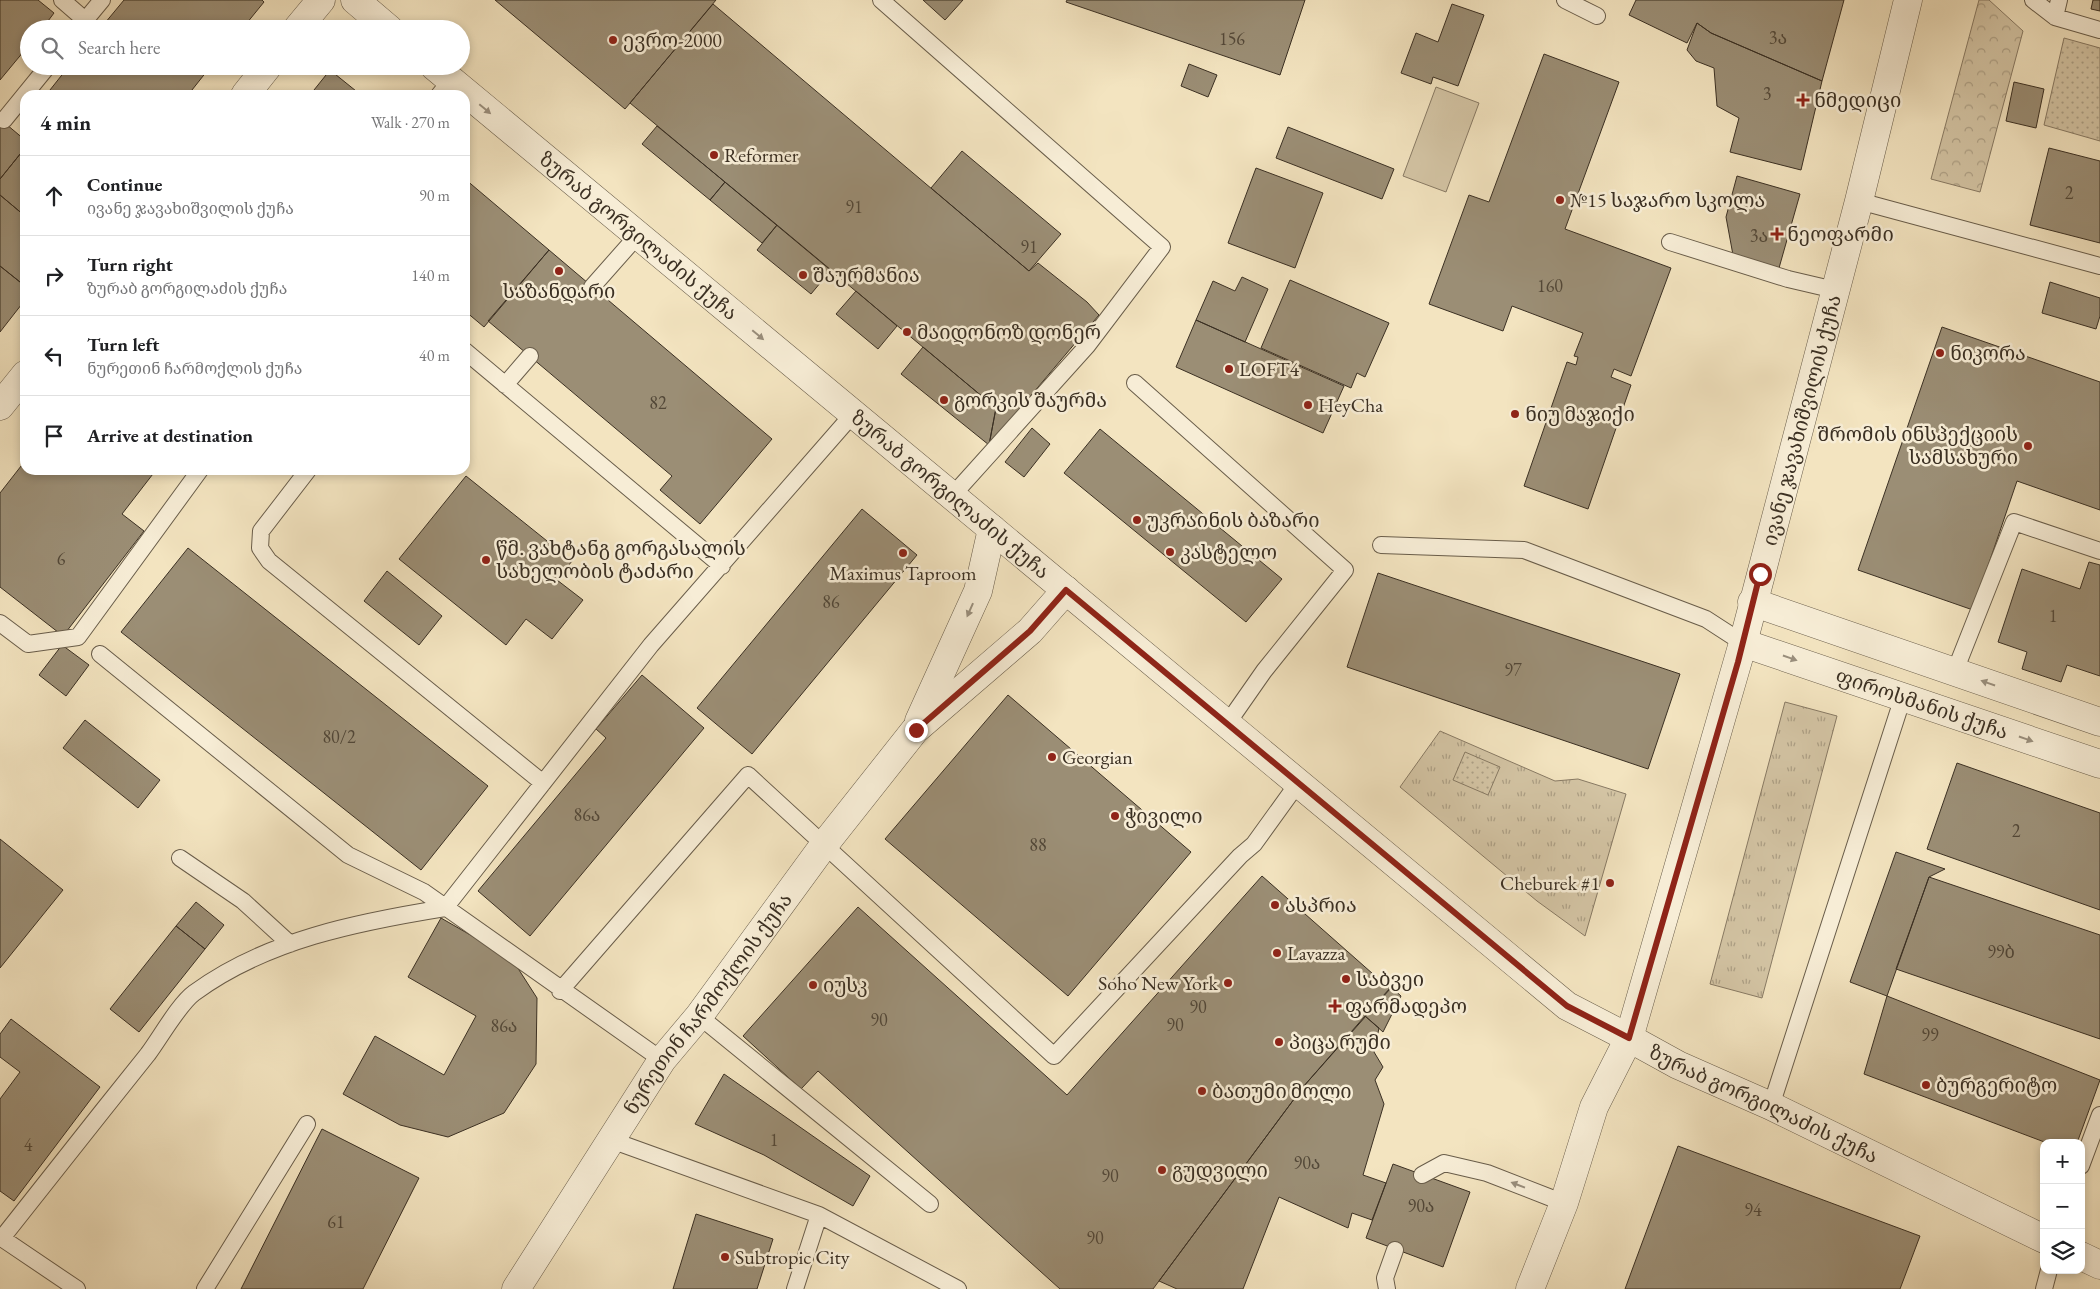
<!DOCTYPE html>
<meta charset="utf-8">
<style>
body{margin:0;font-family:"EB Garamond","Noto Serif Georgian",serif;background:#f6f6f6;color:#202124}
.controls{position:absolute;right:15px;bottom:15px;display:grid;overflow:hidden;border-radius:10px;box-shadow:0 2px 8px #0003}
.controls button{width:45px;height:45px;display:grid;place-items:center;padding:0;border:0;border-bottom:1px solid #e0e0e0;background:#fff;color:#202124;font:25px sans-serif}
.stop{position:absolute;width:15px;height:15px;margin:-11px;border:4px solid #8f2418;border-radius:50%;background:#fff}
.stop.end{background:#8f2418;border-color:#fff;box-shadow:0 1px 5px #0008}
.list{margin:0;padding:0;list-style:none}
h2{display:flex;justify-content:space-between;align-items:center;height:65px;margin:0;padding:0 20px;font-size:21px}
h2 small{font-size:16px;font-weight:400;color:#757577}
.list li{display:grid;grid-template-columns:32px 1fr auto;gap:15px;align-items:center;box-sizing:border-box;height:80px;padding:0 20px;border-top:1px solid #e0e0e0}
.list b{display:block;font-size:19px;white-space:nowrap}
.list p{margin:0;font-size:16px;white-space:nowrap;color:#757577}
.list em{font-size:16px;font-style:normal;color:#757577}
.icon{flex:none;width:28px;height:28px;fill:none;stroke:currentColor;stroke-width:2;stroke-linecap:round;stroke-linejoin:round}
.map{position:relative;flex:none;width:2100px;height:1289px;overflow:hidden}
.search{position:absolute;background:#fff;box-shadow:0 2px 8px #0003;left:20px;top:20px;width:450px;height:55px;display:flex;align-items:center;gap:12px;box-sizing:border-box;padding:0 18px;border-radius:28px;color:#757577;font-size:19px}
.panel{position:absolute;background:#fff;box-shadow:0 2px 8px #0003;left:20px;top:90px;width:450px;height:385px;border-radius:15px}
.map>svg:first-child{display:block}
.grass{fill:url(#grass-tufts);stroke:#887a64}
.forest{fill:url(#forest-crowns);stroke:#887a64}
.park{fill:url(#park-dots);stroke:#887a64}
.pitch{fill:#d4c5a5;stroke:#887a64}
.building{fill:#9b8e75;stroke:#3b3023}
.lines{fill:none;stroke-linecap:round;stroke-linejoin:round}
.service-casing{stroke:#695d4a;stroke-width:18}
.minor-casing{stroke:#695d4a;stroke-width:29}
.tertiary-casing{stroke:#695d4a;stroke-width:29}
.service{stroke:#f7edd6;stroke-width:16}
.minor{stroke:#f7edd6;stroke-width:28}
.tertiary{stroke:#f7edd6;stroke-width:28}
.oneway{fill:#998e7c}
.route{stroke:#8f2418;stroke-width:6}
.poi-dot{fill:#8f2418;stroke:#f7edd6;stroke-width:2}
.labels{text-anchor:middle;stroke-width:5;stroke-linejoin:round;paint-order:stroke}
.number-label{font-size:18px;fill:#534838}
.poi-label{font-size:20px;fill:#3b3023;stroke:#f7edd6;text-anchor:start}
.street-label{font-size:20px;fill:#3b3023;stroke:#f7edd6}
</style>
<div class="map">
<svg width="2100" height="1289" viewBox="0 0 2100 1289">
<defs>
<pattern id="grass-tufts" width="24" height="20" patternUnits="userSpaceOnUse" patternTransform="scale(1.25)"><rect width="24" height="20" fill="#d4c5a5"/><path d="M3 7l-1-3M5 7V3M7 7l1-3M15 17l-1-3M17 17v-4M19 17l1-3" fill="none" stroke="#ada086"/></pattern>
<pattern id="forest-crowns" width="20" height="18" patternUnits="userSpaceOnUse" patternTransform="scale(1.25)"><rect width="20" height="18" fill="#d4c5a5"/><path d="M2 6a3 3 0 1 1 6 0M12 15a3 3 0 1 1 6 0" fill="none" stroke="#ada086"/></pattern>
<pattern id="park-dots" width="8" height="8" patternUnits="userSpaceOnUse" patternTransform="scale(1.25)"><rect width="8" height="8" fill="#d4c5a5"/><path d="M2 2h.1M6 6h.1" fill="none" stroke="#ada086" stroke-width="1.8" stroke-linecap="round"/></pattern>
</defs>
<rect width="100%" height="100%" fill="#f3e4c0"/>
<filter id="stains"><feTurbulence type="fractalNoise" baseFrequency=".004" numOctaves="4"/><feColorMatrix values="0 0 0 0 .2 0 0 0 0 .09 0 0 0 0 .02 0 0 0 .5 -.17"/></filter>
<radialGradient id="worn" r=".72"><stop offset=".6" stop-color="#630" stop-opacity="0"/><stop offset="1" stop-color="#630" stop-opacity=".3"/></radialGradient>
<path class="grass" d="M1785,702L1837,716L1762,998L1710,984Z
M1440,731L1555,781L1578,779L1626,794L1585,936L1537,901L1400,787Z"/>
<path class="forest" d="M1979,0H1989L2023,31L1980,192L1931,179Z"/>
<path class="park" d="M2064,38L2100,48V141L2044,125Z
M1465,752L1500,767L1488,795L1453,780Z"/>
<path class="pitch" d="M1436,87L1479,103L1446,192L1403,176Z"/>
<path class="building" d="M0,0H38L54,13L42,29H29V45L0,80Z
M124,0H262L264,2L242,29H100Z
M495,0H716L625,109Z
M923,0H963L945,20Z
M1067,0H1305L1280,75L1066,2Z
M1636,0H1844L1822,81L1711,33L1697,23L1687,43L1629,15Z
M2093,0H2100V11L2091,9Z
M713,4L1029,271L1038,263L1087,302L1099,315L989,445L996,408L630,103Z
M1452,4L1484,15L1458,86L1433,77L1431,84L1401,73L1416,33L1438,42Z
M1697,23L1711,33L1822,81L1801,170L1730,152L1739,118L1717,106L1714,68L1696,61L1687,50Z
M1544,54L1619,82L1565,229L1671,268L1631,376L1614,369L1611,377L1631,385L1588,509L1524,486L1567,362L1576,365L1578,357L1574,356L1583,333L1512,306L1503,331L1429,304L1469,195L1489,202Z
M1189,64L1217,75L1208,97L1181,86Z
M69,66H211L188,95H46Z
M330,70L361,95H310Z
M2014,82L2044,89L2036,128L2006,121Z
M0,119L25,140V148L0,179Z
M657,126L725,182L710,200L642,144Z
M1288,127L1394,169L1382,199L1276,158Z
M25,148V216L0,195V179Z
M2049,148L2100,161V243L2030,225Z
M962,151L1061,234L1029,271L931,188Z
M1256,168L1323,193L1295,268L1228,243Z
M1737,176L1800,194L1779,268L1733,255L1726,217Z
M465,179L549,250L484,327L465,311Z
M725,182L777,225L762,243L710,200Z
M0,195L25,216V286L0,266Z
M777,225L831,270L811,294L757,250Z
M549,250L772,439L700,524L660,490L672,476L488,321Z
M0,266L25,286V300L0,332Z
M1242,277L1268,289L1245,342L1196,320L1213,281L1235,291Z
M1290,280L1389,323L1365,377L1357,373L1351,388L1261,348Z
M2050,282L2100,298V316L2096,329L2042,313Z
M856,291L897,326L878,349L836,314Z
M1196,320L1344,386L1323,433L1176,367Z
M1942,327L2100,382V510L2017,481L1973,610L1858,570Z
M923,347L996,408L989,445L901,374Z
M1032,428L1050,444L1024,477L1005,462Z
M1100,429L1282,579L1246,622L1064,473Z
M25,461V470H156L122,514L144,531L63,636L0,587V493Z
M466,476L572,561L557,580L583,600L552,639L526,619L506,645L399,559Z
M862,509L917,555L752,754L697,708Z
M188,548L488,786L421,870L121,632Z
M2089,562L2100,565V676L2067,665L2061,682L2022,669L2027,652L1998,642L2022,569L2080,589Z
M387,571L442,616L419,645L364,601Z
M1378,573L1680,674L1648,769L1347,667Z
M62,645L89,665L66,696L39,675Z
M642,675L704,728L530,936L478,891L606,738L596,729Z
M1008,695L1191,852L1068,996L885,839Z
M85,720L160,780L138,808L63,748Z
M1957,763L2100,813V910L1927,849Z
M0,839L63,890L0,968Z
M1896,852L1945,869L1929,877L1887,996L1850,982Z
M1262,876L1390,989L1303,1087L1153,1289H1060L818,1071L801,1089L743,1036L858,907L1067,1095Z
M1929,877L2100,935V1039L1896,969Z
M196,902L224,925L205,949L176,926Z
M441,918L512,959L537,998L536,1064L504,1113L448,1137L400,1125L343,1094L375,1036L444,1075L476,1016L408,977Z
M176,926L205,949L139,1032L110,1009Z
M1391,987L1401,996L1383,1032L1365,1016Z
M1887,996L2100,1080L2077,1143H2047L1864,1074Z
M1365,1016L1379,1028L1374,1052L1383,1067L1375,1080L1384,1104L1363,1175L1386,1183L1372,1220L1352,1213L1348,1228L1279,1197L1243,1289H1177L1159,1281L1303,1087Z
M11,1019L100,1087L14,1201L0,1191V1099L20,1072L0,1057V1034Z
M724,1074L870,1176L853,1206L764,1155L695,1124Z
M322,1129L419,1178L363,1289H241Z
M1678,1146L1920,1236L1900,1289H1625Z
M1393,1164L1470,1192L1443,1267L1366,1238Z
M696,1214L773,1239L757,1289H673Z"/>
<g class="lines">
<defs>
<path id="service" d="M62,0L85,20
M881,0L1162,247L1087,346L952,496
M1565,0L1597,16
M2033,0L2055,17L2100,30
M2055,17L2059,0
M78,29L102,0
M439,95L451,80
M4,120L48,66
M1859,201L2100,266
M1670,242L1788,279L1835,290
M592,287L638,235
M465,351L722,566
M1135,383L1345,570L1264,671L1227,724
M505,385L530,356
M308,470L261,531L260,548L269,561L543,783
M1381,545L1524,550L1706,619L1743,643
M0,623L28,644L78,637L200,470
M100,654L348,855L424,892L662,1060
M1955,671L2014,522L2100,551
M180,858L243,901L290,944
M560,991L748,775L1054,1056L1240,856L1254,844L1298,783
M699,1016L930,1204
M1771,1106L1903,697
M611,1140L819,1215L958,1289
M2081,1166L2100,1115
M1422,1175L1444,1163L1487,1173L1564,1203
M0,1237L77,1289
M2,1238C51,1176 99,1115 148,1054C160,1038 179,1004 194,993C266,940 358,922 445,908L651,645L853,414
M205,1289L307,1124
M795,1289L819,1215
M1387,1289L1385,1278L1395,1250
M2044,1289L2049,1270"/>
<g id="minor">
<path d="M919,721L978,591L992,529"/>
<path id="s1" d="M1629,1038L1678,1065L1771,1106L2044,1239"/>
<path d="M2081,1256L2100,1265"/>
<path id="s2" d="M516,1289L662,1060L699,1016L824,845L915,730L1030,631L1066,590"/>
</g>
<g id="tertiary">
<path d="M355,0L389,29"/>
<path d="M297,29L321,0"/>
<path id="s3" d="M434,66L1567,1006L1629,1038"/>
<path d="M245,95L268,66"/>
<path d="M0,406L25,375"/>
<path d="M1752,602L2100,722"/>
<path id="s4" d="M1743,643L2100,764"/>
<path id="s5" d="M1530,1289L1564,1203L1594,1107L1629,1038L1743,643L1859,201L1908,0"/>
</g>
</defs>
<use href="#service" class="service-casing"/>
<use href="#minor" class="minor-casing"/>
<use href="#tertiary" class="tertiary-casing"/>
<use href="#service" class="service"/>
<use href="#minor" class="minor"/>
<use href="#tertiary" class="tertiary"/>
</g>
<defs><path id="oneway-solid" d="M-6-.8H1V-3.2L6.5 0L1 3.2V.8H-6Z" transform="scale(1.25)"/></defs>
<g class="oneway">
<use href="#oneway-solid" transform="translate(485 109) rotate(40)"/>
<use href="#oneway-solid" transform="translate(758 335) rotate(40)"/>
<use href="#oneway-solid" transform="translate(970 610) rotate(114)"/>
<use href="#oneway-solid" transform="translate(1790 658) rotate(19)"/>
<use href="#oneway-solid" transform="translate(1988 683) rotate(-161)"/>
<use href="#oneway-solid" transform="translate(2026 739) rotate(19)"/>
<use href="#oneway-solid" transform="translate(1518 1185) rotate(-159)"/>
</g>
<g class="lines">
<path class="route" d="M916,730L1030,631L1066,590L1567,1006L1629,1038L1738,662L1760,574"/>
</g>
<g class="poi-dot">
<circle cx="613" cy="40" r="5"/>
<path d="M1800.5 92.5h5v5h5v5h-5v5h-5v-5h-5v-5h5z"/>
<circle cx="714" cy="155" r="5"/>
<circle cx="1560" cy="200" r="5"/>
<path d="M1774.5 226.5h5v5h5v5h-5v5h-5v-5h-5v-5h5z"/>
<circle cx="559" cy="271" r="5"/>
<circle cx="803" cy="275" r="5"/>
<circle cx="907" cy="332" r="5"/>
<circle cx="1940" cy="353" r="5"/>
<circle cx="1229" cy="369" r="5"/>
<circle cx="944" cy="400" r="5"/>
<circle cx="1308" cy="405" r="5"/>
<circle cx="1515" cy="414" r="5"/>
<circle cx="2028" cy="446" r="5"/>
<circle cx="1137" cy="520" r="5"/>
<circle cx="1170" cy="552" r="5"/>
<circle cx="903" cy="553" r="5"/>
<circle cx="486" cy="560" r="5"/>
<circle cx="1052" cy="757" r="5"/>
<circle cx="1115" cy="816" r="5"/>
<circle cx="1610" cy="883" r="5"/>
<circle cx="1275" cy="905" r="5"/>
<circle cx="1277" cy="953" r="5"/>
<circle cx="1346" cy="979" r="5"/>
<circle cx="1228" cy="983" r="5"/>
<circle cx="813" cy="985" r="5"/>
<path d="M1332.5 998.5h5v5h5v5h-5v5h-5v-5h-5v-5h5z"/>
<circle cx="1279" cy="1042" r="5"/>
<circle cx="1926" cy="1085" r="5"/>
<circle cx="1202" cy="1091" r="5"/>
<circle cx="1162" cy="1170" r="5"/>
<circle cx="725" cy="1257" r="5"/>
</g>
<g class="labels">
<g class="number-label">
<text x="1778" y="44">3ა</text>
<text x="1232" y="45">156</text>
<text x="1767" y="100">3</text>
<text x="2069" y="199">2</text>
<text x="854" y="213">91</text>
<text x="1759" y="242">3ა</text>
<text x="1029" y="253">91</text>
<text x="1550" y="292">160</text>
<text x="658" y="409">82</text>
<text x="61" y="565">6</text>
<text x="831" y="608">86</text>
<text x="2053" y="622">1</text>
<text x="1513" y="676">97</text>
<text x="339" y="743">80/2</text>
<text x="587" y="821">86ა</text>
<text x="2016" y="837">2</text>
<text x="1038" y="851">88</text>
<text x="2001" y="958">99ბ</text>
<text x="1198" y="1013">90</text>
<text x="879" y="1026">90</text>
<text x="1175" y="1031">90</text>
<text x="504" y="1032">86ა</text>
<text x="1930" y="1041">99</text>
<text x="774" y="1146">1</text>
<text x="28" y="1151">4</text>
<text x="1307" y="1169">90ა</text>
<text x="1110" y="1182">90</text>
<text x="1421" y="1212">90ა</text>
<text x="1753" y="1216">94</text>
<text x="336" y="1228">61</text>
<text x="1095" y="1244">90</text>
</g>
<g class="poi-label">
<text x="623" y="47">ევრო-2000</text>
<text x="1814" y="107">ნმედიცი</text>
<text x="724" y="162">Reformer</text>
<text x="1570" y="207">№15 საჯარო სკოლა</text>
<text x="1787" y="241">ნეოფარმი</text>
<text x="813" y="282">შაურმანია</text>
<text x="559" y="298" text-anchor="middle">საზანდარი</text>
<text x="917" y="339">მაიდონოზ დონერ</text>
<text x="1950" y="360">ნიკორა</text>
<text x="1239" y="376">LOFT4</text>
<text x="954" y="407">გორკის შაურმა</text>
<text x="1318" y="412">HeyCha</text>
<text x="1525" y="421">ნიუ მაჯიქი</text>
<text x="2018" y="441" text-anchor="end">შრომის ინსპექციის<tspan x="2018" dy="23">სამსახური</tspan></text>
<text x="1147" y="527">უკრაინის ბაზარი</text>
<text x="496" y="555">წმ. ვახტანგ გორგასალის<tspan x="496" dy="23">სახელობის ტაძარი</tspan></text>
<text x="1180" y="559">კასტელო</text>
<text x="903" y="580" text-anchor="middle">Maximus Taproom</text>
<text x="1062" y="764">Georgian</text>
<text x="1125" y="823">ჭივილი</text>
<text x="1600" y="890" text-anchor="end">Cheburek #1</text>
<text x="1285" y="912">ასპრია</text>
<text x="1287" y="960">Lavazza</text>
<text x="1356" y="986">საბვეი</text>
<text x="1218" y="990" text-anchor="end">Soho New York</text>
<text x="823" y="992">იუსკ</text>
<text x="1345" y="1013">ფარმადეპო</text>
<text x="1289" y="1049">პიცა რუმი</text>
<text x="1936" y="1092">ბურგერიტო</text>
<text x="1212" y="1098">ბათუმი მოლი</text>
<text x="1172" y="1177">გუდვილი</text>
<text x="735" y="1264">Subtropic City</text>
</g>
<g class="street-label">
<text dy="7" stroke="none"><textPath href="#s3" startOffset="266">ზურაბ გორგილაძის ქუჩა</textPath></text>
<text dy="7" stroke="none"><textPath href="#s5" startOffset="912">ივანე ჯავახიშვილის ქუჩა</textPath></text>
<text dy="7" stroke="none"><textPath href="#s3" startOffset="671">ზურაბ გორგილაძის ქუჩა</textPath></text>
<text dy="7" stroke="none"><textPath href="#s4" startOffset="189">ფიროსმანის ქუჩა</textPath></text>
<text dy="7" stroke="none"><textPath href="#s2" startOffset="344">ნურეთინ ჩარმოქლის ქუჩა</textPath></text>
<text dy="7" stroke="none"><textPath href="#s1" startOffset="150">ზურაბ გორგილაძის ქუჩა</textPath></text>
</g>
</g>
<rect width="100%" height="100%" filter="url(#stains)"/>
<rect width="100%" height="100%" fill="url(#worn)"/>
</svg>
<div class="controls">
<button>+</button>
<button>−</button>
<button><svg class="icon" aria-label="layers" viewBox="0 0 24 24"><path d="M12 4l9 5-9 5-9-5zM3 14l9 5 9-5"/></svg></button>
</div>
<div class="stop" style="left:1760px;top:574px"></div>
<div class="stop end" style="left:916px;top:730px"></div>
<div class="search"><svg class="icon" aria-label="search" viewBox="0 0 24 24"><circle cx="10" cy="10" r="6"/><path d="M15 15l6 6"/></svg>Search here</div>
<section class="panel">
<h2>4 min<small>Walk · 270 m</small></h2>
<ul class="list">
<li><svg class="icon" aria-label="ahead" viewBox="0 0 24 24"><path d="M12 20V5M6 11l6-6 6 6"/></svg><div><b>Continue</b><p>ივანე ჯავახიშვილის ქუჩა</p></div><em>90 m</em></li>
<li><svg class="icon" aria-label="right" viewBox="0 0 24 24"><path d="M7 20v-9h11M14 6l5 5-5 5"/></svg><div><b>Turn right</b><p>ზურაბ გორგილაძის ქუჩა</p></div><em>140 m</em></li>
<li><svg class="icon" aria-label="left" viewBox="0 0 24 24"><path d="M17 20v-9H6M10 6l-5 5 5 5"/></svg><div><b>Turn left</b><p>ნურეთინ ჩარმოქლის ქუჩა</p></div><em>40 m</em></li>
<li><svg class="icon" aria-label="arrive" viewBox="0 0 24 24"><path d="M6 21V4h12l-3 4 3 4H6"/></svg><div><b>Arrive at destination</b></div></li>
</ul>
</section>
</div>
